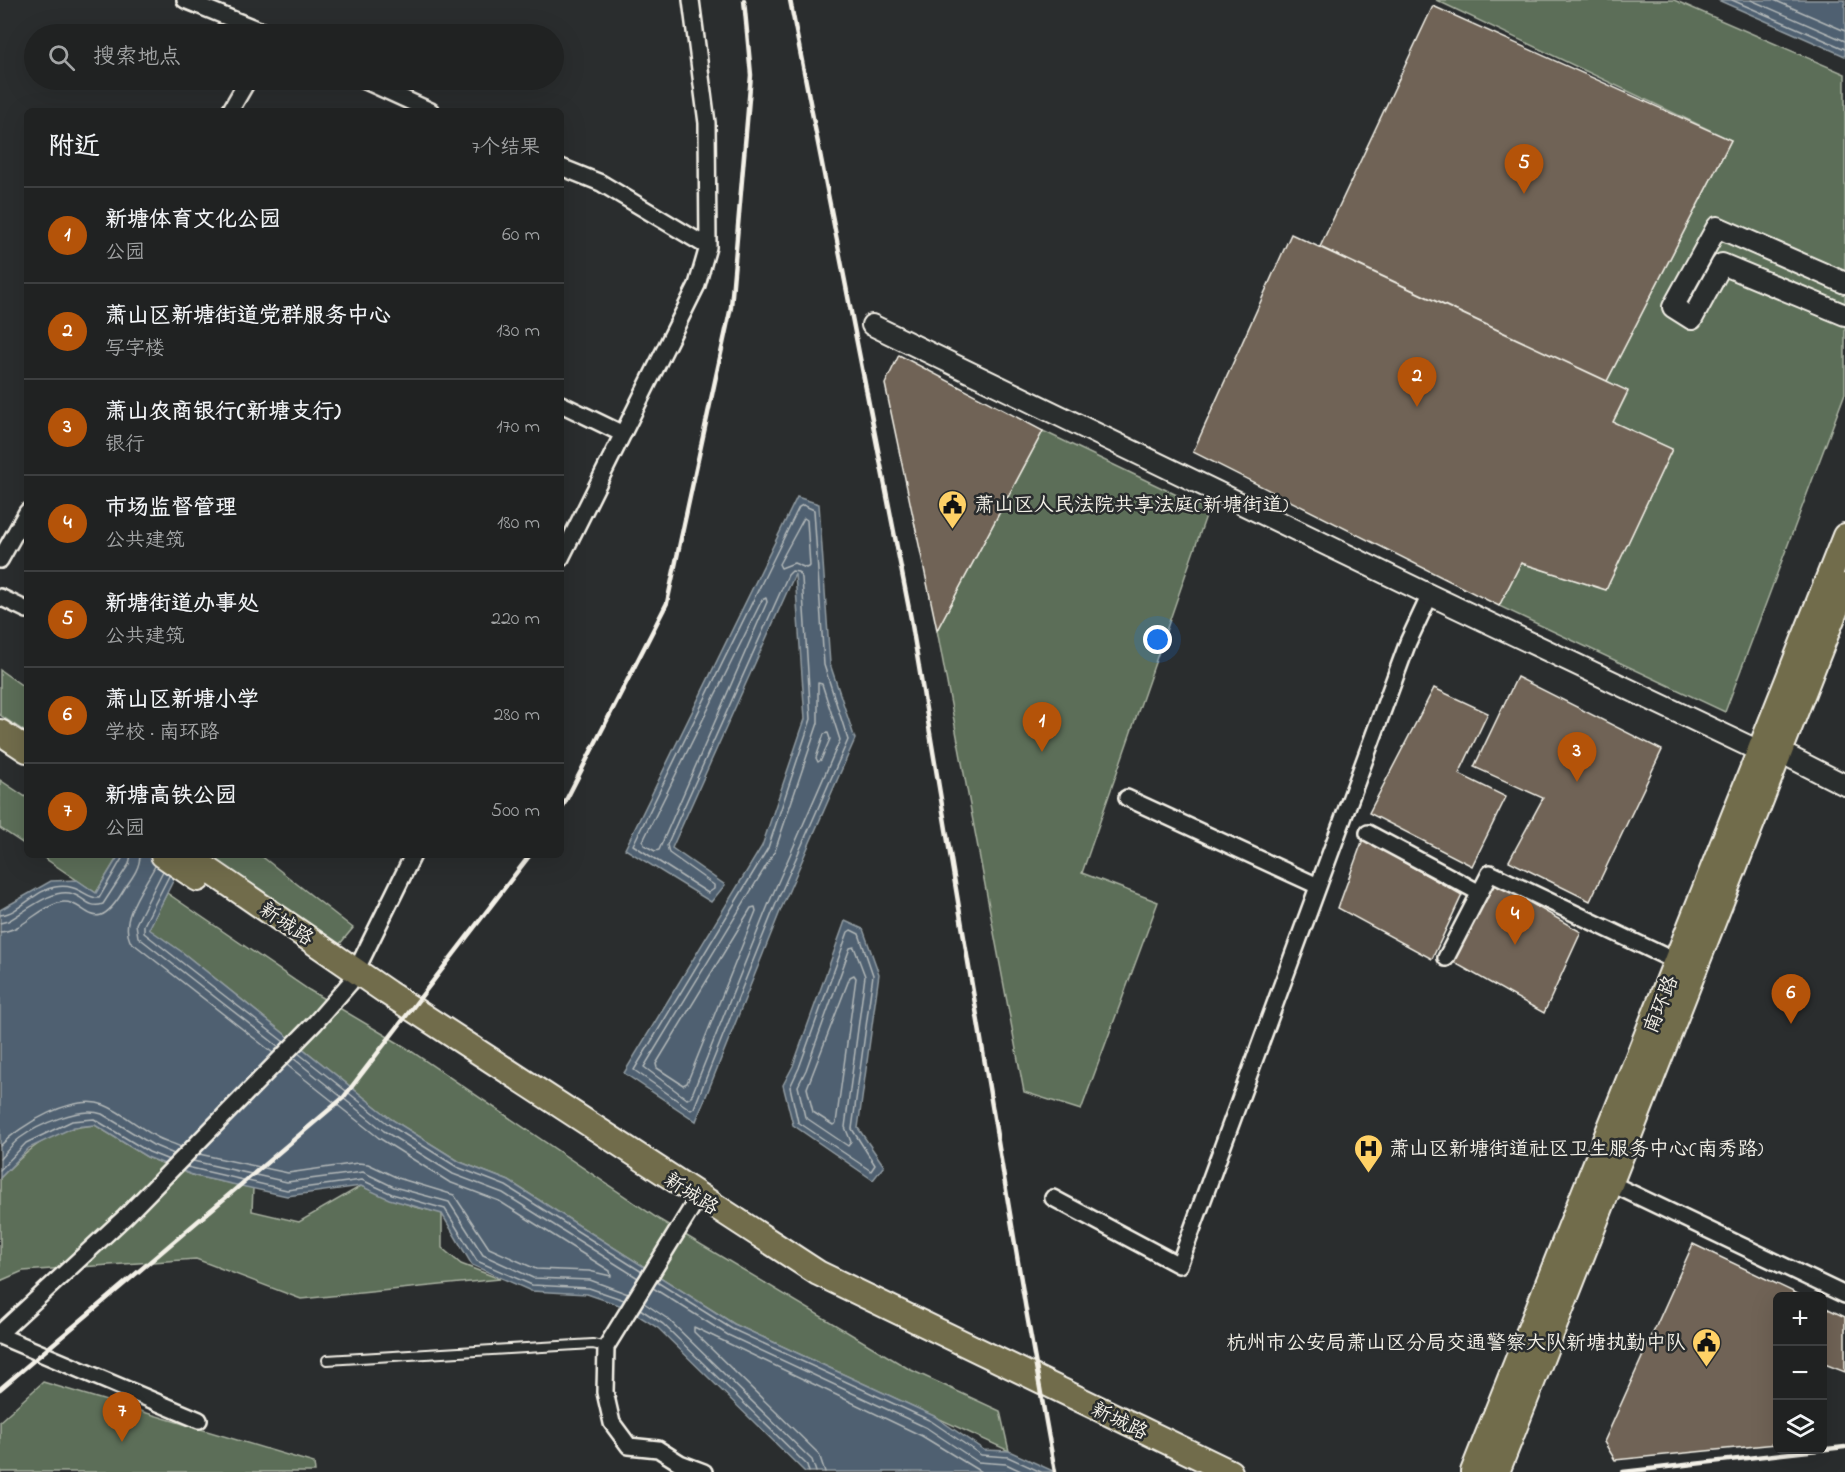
<!DOCTYPE html>
<html lang="zh">
<meta charset="utf-8">
<style>
body{margin:0;font-family:"Indie Flower","LXGW WenKai TC",sans-serif;background:#282a2a;color:#f1f3f6}
.controls{position:absolute;right:18px;bottom:18px;display:grid;overflow:hidden;border-radius:9px;box-shadow:0 6px 24px #0002}
.controls button{width:54px;height:54px;display:grid;place-items:center;padding:0;border:0;border-bottom:2px solid #3d3f40;background:#202222;color:#f1f3f6;font:30px sans-serif}
.you{position:absolute;left:1158px;top:640px;width:21px;height:21px;margin:-15px;border:4px solid #fff;border-radius:50%;background:#1a73e8;box-shadow:0 0 0 9px #1a73e833}
.badge{display:grid;place-items:center;width:39px;height:39px;border-radius:50%;background:#b45309;color:#fff;font-size:20px;font-weight:700}
.pin{position:absolute;translate:-50% -50px;filter:drop-shadow(0 2px 3px #0008)}
.pin::after{content:'';position:absolute;top:32px;width:21px;height:18px;background:inherit;clip-path:polygon(0 0,100% 0,50% 100%)}
.list{margin:0;padding:0;list-style:none}
h2{display:flex;justify-content:space-between;align-items:center;height:78px;margin:0;padding:0 24px;font-size:26px}
h2 small{font-size:20px;font-weight:400;color:#a2a4a5}
.list li{display:grid;grid-template-columns:39px 1fr auto;gap:18px;align-items:center;box-sizing:border-box;height:96px;padding:0 24px;border-top:2px solid #3d3f40}
.list b{display:block;font-size:22px;white-space:nowrap}
.list p{margin:0;font-size:20px;white-space:nowrap;color:#a2a4a5}
.list em{font-size:20px;font-style:normal;color:#a2a4a5}
.icon{flex:none;width:33px;height:33px;fill:none;stroke:currentColor;stroke-width:2;stroke-linecap:round;stroke-linejoin:round}
.map{position:relative;flex:none;width:1845px;height:1472px;overflow:hidden}
.search{position:absolute;background:#202222;box-shadow:0 6px 24px #0002;left:24px;top:24px;width:540px;height:66px;display:flex;align-items:center;gap:15px;box-sizing:border-box;padding:0 21px;border-radius:33px;color:#a2a4a5;font-size:22px}
.panel{position:absolute;background:#202222;box-shadow:0 6px 24px #0002;left:24px;top:108px;width:540px;height:750px;border-radius:9px}
.map>svg:first-child{display:block}
.green{fill:#5b6e58;stroke:#a8b0a0;stroke-width:1.5}
.water{fill:#4f6171;stroke:#919ba1;stroke-width:1.5}
.lines{fill:none;stroke-linecap:round;stroke-linejoin:round}
.shore{stroke:#b2b7b8;stroke-width:1.5}
.building{fill:#6f6456;stroke:#f4f1e8;stroke-width:1.5}
.service-casing{stroke:#f4f1e8;stroke-width:12}
.minor-casing{stroke:#f4f1e8;stroke-width:20}
.tertiary-casing{stroke:#f4f1e8;stroke-width:24}
.primary-casing{stroke:#f4f1e8;stroke-width:28}
.service{stroke:#2a2d2e;stroke-width:8}
.minor{stroke:#2a2d2e;stroke-width:15}
.tertiary{stroke:#2a2d2e;stroke-width:20}
.primary{stroke:#716c4b;stroke-width:24}
.rail{stroke:#f4f1e8;stroke-width:4.5}
.labels{text-anchor:middle;stroke-width:5;stroke-linejoin:round;paint-order:stroke}
.poi-label{font-size:20px;fill:#f4f1e8;stroke:#2a2d2e;text-anchor:start}
.street-label{font-size:20px;fill:#f4f1e8;stroke:#2a2d2e}
</style>
<div class="map">
<svg width="1845" height="1472" viewBox="0 0 1845 1472">
<rect width="100%" height="100%" fill="#2a2d2e"/>
<filter id="ink" filterUnits="userSpaceOnUse"><feTurbulence type="fractalNoise" baseFrequency=".0167" numOctaves="2"/><feDisplacementMap in="SourceGraphic" scale="12" xChannelSelector="R" yChannelSelector="G"/><feConvolveMatrix kernelMatrix="1 2 1 2 8 2 1 2 1" color-interpolation-filters="sRGB"/></filter>
<g filter="url(#ink)">
<path class="green" d="M1436,0H1674L1845,74V393L1725,712L1499,606L1521,563L1606,589L1672,449L1613,422L1628,392L1607,381L1731,140Z
M1043,431L1208,510L1082,873L1158,902L1081,1110L1024,1092L937,630Z
M0,670L27,689V733L0,715Z
M0,780L27,798V846L0,828Z
M40,855H113L117,858L96,893Z
M209,855H260L353,928L339,945Z
M167,893L309,990L405,1047L660,1220L909,1369L1000,1411L1009,1451L734,1324L509,1181L460,1162L391,1119L182,952L148,929Z
M95,1125L147,1157L195,1176L253,1188L252,1211L299,1222L361,1186L415,1207L442,1213V1248L461,1264L500,1279L301,1299L196,1259L23,1271L0,1281V1178C29,1148 52,1128 95,1125Z
M43,1382L314,1463L315,1472H0V1421Z"/>
<path class="water" d="M1718,0H1845V56Z
M797,497L819,504L830,664L855,739L781,909L696,1121L624,1073L762,846L805,719L795,574L672,848L725,885L711,902L625,849Z
M119,855H186L149,929L182,952L391,1119L460,1162L509,1181L734,1324L934,1416L984,1450L1009,1451L1055,1472H805L658,1328L625,1307L587,1294L531,1291L472,1265L442,1214L389,1199L361,1186L287,1196L195,1176L147,1157L95,1125L74,1127L29,1148L0,1178V910L51,881L77,880L96,893Z
M845,921L863,929L879,974L858,1128L884,1166L873,1180L793,1125L783,1085L793,1066Z"/>
<g class="lines">
<path class="shore" d="M1732,0L1845,49
M1751,0L1845,41
M1774,0L1845,31
M803,505L814,510L824,665L848,740L775,906L694,1108L691,1110L634,1070L768,848L811,719L802,578L798,572L792,571L788,575L667,845L669,853L714,885V889L708,893L633,845L799,507Z
M804,518L807,520L810,566L806,568L794,563L781,568L779,564Z
M766,598L767,602L659,850L655,851L644,845L643,841L762,600Z
M818,683L822,684L840,740L769,903L691,1097L687,1099L644,1067L775,851L818,723Z
M828,733L830,739L821,760L818,762L816,758L824,734Z
M155,866C145,886 119,918 130,941L273,1053
M163,871L136,924L138,937L279,1047
M169,876L144,925V933L284,1042
M755,907L756,911L687,1083L683,1085L657,1068L656,1064L751,908Z
M0,915C20,913 35,890 55,887C80,883 85,899 99,898L124,855
M0,923L8,921C25,912 53,887 73,894C85,898 89,909 103,904L129,864L131,855
M851,930L859,934L873,975L852,1129L875,1165L871,1171L798,1122L790,1087L799,1068L848,932Z
M0,932C22,931 37,909 58,903C87,895 92,945 125,888C132,878 140,868 140,855
M854,947L865,976L845,1127L851,1142L848,1146L805,1117L798,1086L806,1070L850,948Z
M854,975L856,978L836,1123L833,1125L813,1112L807,1088L850,977Z
M298,1053L388,1124L457,1167L506,1186L642,1272
M293,1058L384,1131L453,1174L503,1193L638,1278
M0,1146C20,1125 74,1093 104,1105C122,1112 138,1127 155,1136C163,1141 173,1143 181,1147
M199,1154L288,1173L358,1163L368,1164L398,1178L454,1195L489,1248L536,1269L589,1271L611,1276L610,1271L499,1201L449,1182L379,1138L287,1065
M0,1159C6,1152 13,1143 20,1138C38,1125 80,1106 102,1114L153,1145L174,1154
M193,1161L287,1182L363,1172L394,1187L449,1202L483,1255L533,1278L590,1280L628,1294
M187,1167L287,1190L362,1180L392,1194L445,1209L477,1261L532,1285L589,1288L624,1300
M0,1170L26,1143L72,1121L94,1119L149,1152L169,1160
M657,1282L732,1329L931,1421L981,1455L1008,1457L1041,1472
M653,1288L728,1335L927,1428L978,1462L1006,1464L1023,1472
M644,1303L668,1319L812,1460L816,1472
M640,1309L663,1324L807,1465L809,1472
M825,1472L819,1454L694,1332V1327L922,1436L981,1472"/>
</g>
<path class="building" d="M1433,6L1731,140L1607,381L1320,247Z
M1291,234L1628,391L1613,422L1672,449L1606,590L1521,563L1499,606L1193,452Z
M899,355L1043,431L937,630L885,384Z
M1517,677L1662,750L1590,901L1509,861L1543,798L1474,767Z
M1434,688L1488,713L1459,774L1506,797L1472,866L1369,813Z
M1363,839L1462,895L1432,959L1338,908Z
M1496,883L1581,932L1544,1013L1446,958Z
M1693,1244L1802,1296H1778V1440L1776,1444L1615,1460L1604,1442Z
M1824,1307L1845,1317V1372L1822,1363Z"/>
<g class="lines">
<defs>
<path id="service" d="M327,1360L593,1344L606,1347"/>
<path id="minor" d="M185,0L269,34
M363,80L431,111
M230,111L248,80
M561,167L601,183L708,247
M561,404L623,434
M561,558L697,285L708,247L707,123L691,0
M0,560L27,512
M0,597L27,610
M1127,798L1318,886
M1368,833L1480,893
M1446,958L1490,873L1677,962
M1610,1183L1845,1295
M1053,1198L1179,1265L1408,642L1430,595
M691,1209L606,1347L605,1392L612,1423L629,1446L658,1449L680,1463L704,1472
M0,1333L125,1217L315,1023L350,983L413,855
M0,1336L199,1420"/>
<path id="tertiary" d="M1845,283L1717,227L1673,307L1692,319L1722,264L1845,315
M872,325L1430,595L1759,751L1780,752L1845,785"/>
<path id="primary" d="M0,732L27,750
M163,855L198,879
M187,855L388,993L818,1273L1230,1472
M1473,1472L1845,536
M1497,1472L1845,586"/>
</defs>
<use href="#service" class="service-casing"/>
<use href="#minor" class="minor-casing"/>
<use href="#tertiary" class="tertiary-casing"/>
<use href="#primary" class="primary-casing"/>
<use href="#service" class="service"/>
<use href="#minor" class="minor"/>
<use href="#tertiary" class="tertiary"/>
<use href="#primary" class="primary"/>
<path class="rail" d="M790,0L911,619L1026,1310L1055,1472
M561,810L667,603L731,307L751,75L744,0
M0,1389L343,1098L530,855
M1623,1472L1845,1447"/>
</g>
</g>
<defs>
<symbol id="civic-pin" viewBox="-11 -11 22 30"><path d="M0 17L-7.5 6A9.5 9.5 0 1 1 7.5 6Z" fill="#ffd166" stroke="#2a2d2e"/><path d="M-.6-6.5H3V-4.5H.6V-3L4-1V1h2V6H-6V1h2V-1L-.6-3ZM-1.2 2.5V6h2.4V2.5Z" fill="#111"/></symbol>
<symbol id="hospital-pin" viewBox="-11 -11 22 30"><path d="M0 17L-7.5 6A9.5 9.5 0 1 1 7.5 6Z" fill="#ffd166" stroke="#2a2d2e"/><path d="M-5-5h3v3.5h4V-5h3V5h-3V1.5h-4V5h-3Z" fill="#111"/></symbol>
</defs>
<g fill-rule="evenodd">
<use href="#civic-pin" x="936" y="488" width="33" height="45"/>
<use href="#hospital-pin" x="1352" y="1132" width="33" height="45"/>
<use href="#civic-pin" x="1690" y="1326" width="33" height="45"/>
</g>
<g class="labels">
<g class="poi-label">
<text x="974" y="511">萧山区人民法院共享法庭(新塘街道)</text>
<text x="1389" y="1155">萧山区新塘街道社区卫生服务中心(南秀路)</text>
<text x="1686" y="1349" text-anchor="end">杭州市公安局萧山区分局交通警察大队新塘执勤中队</text>
</g>
<g class="street-label">
<text transform="translate(287 923) rotate(34)" y="7">新城路</text>
<text transform="translate(1660 1004) rotate(-68)" y="7">南环路</text>
<text transform="translate(692 1193) rotate(33)" y="7">新城路</text>
<text transform="translate(1120 1420) rotate(26)" y="7">新城路</text>
</g>
</g>
</svg>
<div class="controls">
<button>+</button>
<button>−</button>
<button><svg class="icon" aria-label="layers" viewBox="0 0 24 24"><path d="M12 4l9 5-9 5-9-5zM3 14l9 5 9-5"/></svg></button>
</div>
<div class="you"></div>
<div class="pin badge" style="left:1042px;top:752px">1</div>
<div class="pin badge" style="left:1417px;top:407px">2</div>
<div class="pin badge" style="left:1577px;top:782px">3</div>
<div class="pin badge" style="left:1515px;top:945px">4</div>
<div class="pin badge" style="left:1524px;top:194px">5</div>
<div class="pin badge" style="left:1791px;top:1024px">6</div>
<div class="pin badge" style="left:122px;top:1442px">7</div>
<div class="search"><svg class="icon" aria-label="search" viewBox="0 0 24 24"><circle cx="10" cy="10" r="6"/><path d="M15 15l6 6"/></svg>搜索地点</div>
<section class="panel">
<h2>附近<small>7个结果</small></h2>
<ul class="list">
<li><span class="badge">1</span><div><b>新塘体育文化公园</b><p>公园</p></div><em>60 m</em></li>
<li><span class="badge">2</span><div><b>萧山区新塘街道党群服务中心</b><p>写字楼</p></div><em>130 m</em></li>
<li><span class="badge">3</span><div><b>萧山农商银行(新塘支行)</b><p>银行</p></div><em>170 m</em></li>
<li><span class="badge">4</span><div><b>市场监督管理</b><p>公共建筑</p></div><em>180 m</em></li>
<li><span class="badge">5</span><div><b>新塘街道办事处</b><p>公共建筑</p></div><em>220 m</em></li>
<li><span class="badge">6</span><div><b>萧山区新塘小学</b><p>学校 · 南环路</p></div><em>280 m</em></li>
<li><span class="badge">7</span><div><b>新塘高铁公园</b><p>公园</p></div><em>500 m</em></li>
</ul>
</section>
</div>
